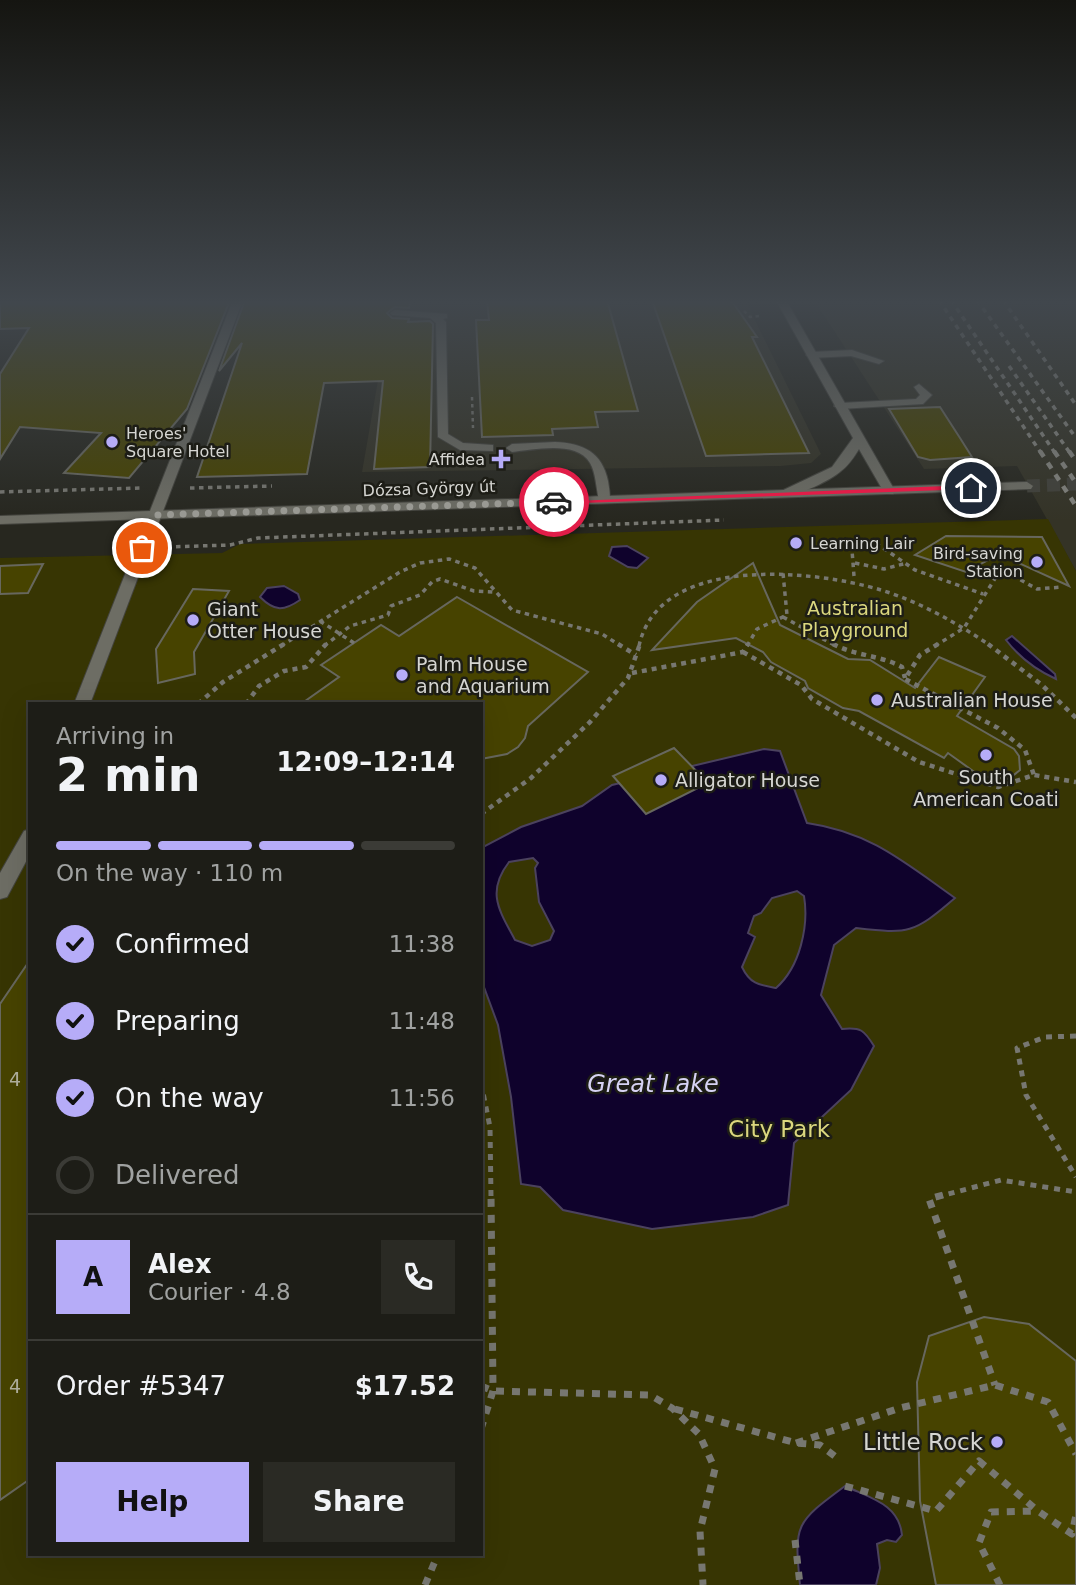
<!DOCTYPE html>
<html lang="en">
<head>
<meta charset="utf-8">
<style>
  :root { --surface:#1d1d17; --page:#2a2a24; --text:#f1f3f6; --muted:#a0a2a1; --line:#3b3b36; --accent:#b6acf8 }
  body { margin:0; font-family:"DejaVu Sans",sans-serif; background:var(--page); color:var(--text); height:100vh; display:flex; flex-direction:column; font-size:26px; white-space:nowrap }
  * { box-sizing:border-box; margin:0 }
  p { font-size:23px; color:var(--muted) }
  .icon { flex:none; width:38px; height:38px; fill:none; stroke:currentColor; stroke-width:2; stroke-linecap:round; stroke-linejoin:round }
  .map { position:relative; flex:1; overflow:hidden }
  .panel { position:absolute; left:28px; top:702px; width:455px; height:854px; display:flex; flex-direction:column; background:var(--surface); border-radius:0px; box-shadow:0 7px 28px #0002,0 0 0 2px var(--line) }
  .panel>* { flex:none }
  .pin { position:absolute; display:grid; place-items:center; width:60px; height:60px; color:#fff; margin:-30px; border:4px solid #fff; border-radius:50%; box-shadow:0 2px 7px #0007 }
  .courier { position:absolute; display:grid; place-items:center; width:70px; height:70px; margin:-35px; border:5px solid #e11d48; border-radius:50%; background:#fff; color:#222; box-shadow:0 2px 9px #0007 }
  .headline em { font-style:normal; font-weight:700 }
  .headline div { display:flex; flex-direction:column-reverse }
  .headline { display:flex; align-items:center; justify-content:space-between; height:119px; padding:0 28px }
  h1 { font-size:46px; font-weight:700; line-height:52px }
  .bar { display:grid; grid-template-columns:repeat(4,1fr); gap:10px 7px; align-content:center; height:84px; padding:0 28px }
  .bar i { height:9px; border-radius:5px; background:var(--line) }
  .bar .active { background:var(--accent) }
  .bar p { grid-column:span 4 }
  .line { display:flex; align-items:center; gap:18px; padding:0 28px; border-top:2px solid var(--line) }
  .line div { flex:1 }
  .round { display:grid; place-items:center; flex:none; width:74px; height:74px; border-radius:0px; background:var(--page) }
  ol { padding:0 28px; list-style:none }
  li { display:flex; align-items:center; gap:21px; height:77px }
  li p { margin-inline-start:auto }
  li .icon { padding:7px; border-radius:50%; background:var(--accent); color:#111; stroke-width:4 }
  li:last-child { color:var(--muted) }
  li i { width:38px; height:38px; border:4px solid var(--line); border-radius:50% }
  .button { display:flex; gap:14px; margin-top:auto; padding:14px 28px }
  .button a { flex:1; height:80px; border-radius:0px; background:var(--accent); color:#111; font-size:28px; font-weight:700; line-height:80px; text-align:center }
  .button a+a { background:var(--page); color:var(--text) }
  .map>svg:first-child { display:block }
</style>
</head>
<body>
<div class="map">
<svg width="1076" height="1585" viewBox="0 0 1076 1585">
  <rect width="100%" height="100%" fill="#27271f"/>
  <path fill="#343326" d="M 392,300 L 745,300 L 821,454 L 811,463 L 781,466 L 362,472 Z
    M 814,300 L 1076,300 L 1076,571 L 1017,466 L 924,469 Z"/>
  <path fill="#373503" fill-rule="evenodd" d="M 1048,519 L 1076,571 L 1076,1585 L 0,1585 L 0,558 L 222,553 L 240,544 L 271,543 ZM 30,704 L 481,704 L 481,1554 L 30,1554 Z"/>
  <path fill="#0f022c" stroke="#4b425e" stroke-width="2" fill-rule="evenodd" d="M 627,546 L 648,558 L 637,568 L 628,567 L 609,556 L 612,547 Z
    M 284,586 L 298,594 L 300,600 C 284,611 275,612 260,597 L 267,588 Z
    M 1012,636 L 1055,674 L 1056,679 C 1036,670 1019,657 1006,640 Z
    M 764,749 L 780,751 L 807,823 C 870,832 904,862 955,898 C 913,934 909,934 856,928 L 834,945 L 821,995 L 842,1029 C 861,1027 864,1030 874,1046 L 851,1090 L 794,1143 L 788,1205 L 753,1217 L 652,1229 L 563,1210 L 540,1187 L 521,1184 L 511,1097 L 498,1025 L 481,979 L 481,848 L 521,827 L 582,806 L 612,785 ZM 533,858 L 538,863 L 535,868 L 539,902 L 554,931 L 550,940 L 532,946 L 515,940 C 499,910 486,892 509,862 ZM 797,891 L 804,896 C 809,926 800,967 776,988 C 759,985 750,984 742,967 L 755,937 L 748,933 L 754,916 L 761,913 L 772,898 Z
    M 845,1486 C 870,1498 899,1504 902,1535 L 896,1542 L 887,1540 L 877,1544 L 880,1568 L 876,1585 L 800,1585 C 794,1524 795,1523 845,1486 Z"/>
  <path fill="#474300" stroke="#67675e" stroke-width="2" d="M 0,300 L 230,300 L 187,409 L 129,478 L 64,473 L 101,433 L 20,427 L 0,459 L 0,374 L 29,328 L 0,329 Z
    M 245,300 L 410,300 L 409,308 L 395,307 L 387,313 L 392,318 L 409,319 L 408,322 L 430,321 L 433,324 L 430,467 L 374,469 L 383,381 L 324,383 L 307,474 L 197,477 L 242,343 L 219,371 Z
    M 487,300 L 607,300 L 638,411 L 595,412 L 598,427 L 552,429 L 553,435 L 482,437 L 476,320 L 489,320 Z
    M 652,300 L 731,300 L 757,337 L 752,337 L 809,453 L 706,456 Z
    M 940,407 L 960,438 L 972,457 L 930,460 L 918,457 L 889,409 Z
    M 946,536 L 1042,537 L 1069,586 L 999,554 L 966,572 L 915,555 Z
    M 753,563 L 780,625 L 848,659 L 870,660 L 915,688 L 939,657 L 985,677 L 957,716 L 1014,749 L 1019,756 L 1020,770 L 1009,779 L 980,776 L 948,753 L 944,758 L 859,711 L 843,708 L 808,688 L 805,681 L 771,662 L 763,652 L 736,638 L 652,650 L 697,602 Z
    M 43,564 L 28,593 L 0,594 L 0,566 Z
    M 193,589 L 229,591 L 194,652 L 195,674 L 158,683 L 156,649 Z
    M 457,597 L 588,672 L 528,726 L 525,738 L 518,747 L 507,754 L 481,759 L 481,704 L 301,704 L 339,677 L 321,665 L 381,625 L 399,636 Z
    M 674,748 L 708,783 L 646,814 L 613,776 Z
    M 30,960 L 30,1479 L 0,1500 L 0,1004 Z
    M 984,1317 L 1029,1324 L 1076,1361 L 1076,1585 L 936,1585 L 920,1501 L 917,1382 L 929,1336 Z"/>
  <g fill="none" stroke-linecap="round" stroke-linejoin="round">
    <path stroke="#41413a" stroke-width="13" stroke-dasharray="13 7" stroke-linecap="butt" d="M 1027,486 L 1076,484"/>
    <g stroke="#43433d" stroke-width="2">
      <path id="service" d="M 395,310 L 447,314 L 447,318 L 443,319 L 446,322 L 448,434 L 463,443 L 493,445 L 493,451 L 460,450 L 438,437 L 436,323 L 430,318 L 392,315 L 390,313 Z
        M 852,350 L 884,361 L 879,364 L 851,356 L 811,358 L 806,355 L 811,352 Z
        M 919,384 L 932,395 L 923,404 L 840,409 L 834,406 L 840,403 L 916,399 L 920,395 L 914,387 Z
        M 555,442 C 583,443 602,452 608,481 C 609,488 611,496 609,503 L 599,500 C 596,488 596,473 590,463 C 576,440 534,450 512,452 L 506,448 L 512,444 Z"/>
    </g>
    <g stroke="#43433d" stroke-width="2">
      <path id="minor" d="M 233,300 L 243,300 L 90,704 L 74,704 Z
        M 30,829 L 30,854 L 7,897 L 0,899 L 0,873 L 24,831 Z"/>
    </g>
    <g stroke="#43433d" stroke-width="2">
      <path id="tertiary" d="M 776,300 L 786,300 L 895,491 L 893,494 L 885,494 L 859,449 C 854,457 849,465 841,471 C 830,481 786,503 775,494 L 832,467 L 853,438 Z"/>
    </g>
    <g stroke="#43433d" stroke-width="2">
      <path id="secondary" d="M 1027,482 L 1033,486 L 1031,489 L 0,524 L 0,516 Z"/>
    </g>
    <path stroke="#777771" stroke-width="2.5" stroke-dasharray="3.5 3.5" stroke-linecap="butt" d="M 744,311 L 750,317 L 759,316
      M 472,397 L 473,428"/>
    <path stroke="#777771" stroke-width="3.5" stroke-dasharray="4.5 4.5" stroke-linecap="butt" d="M 190,488 L 272,486
      M 0,492 L 143,488
      M 167,547 L 230,545 L 258,538 L 724,520
      M 855,563 L 884,569 L 907,563
      M 854,576 L 852,550 L 858,543 L 873,541 L 915,570 L 983,594
      M 783,617 L 836,646
      M 320,621 L 354,643
      M 281,646 L 400,572 L 420,563 L 449,559 L 475,568 L 512,610 L 602,634 L 621,646
      M 324,646 L 350,626 L 388,615 L 391,606 L 420,595 L 432,582 L 440,579 L 474,591 L 494,592
      M 639,646 C 659,553 815,570 881,590 C 920,602 957,623 991,646
      M 747,646 L 757,629 L 787,615 L 783,573
      M 935,646 L 964,628 L 1001,569 L 1037,589 L 1062,587"/>
    <path stroke="#777771" stroke-width="4.5" stroke-dasharray="5 5" stroke-linecap="butt" d="M 618,644 L 636,655
      M 833,644 C 855,656 880,655 902,667 L 905,678
      M 938,644 L 920,655 L 905,679 L 998,728 L 1025,750 L 1034,775
      M 988,644 L 1042,685 L 1076,718
      M 743,652 L 801,685 L 812,699 L 919,762 L 969,778 L 998,787 L 1034,775 L 1076,782
      M 632,673 L 743,652 L 748,644
      M 198,704 L 223,682 L 284,644
      M 246,704 L 259,686 L 284,671 L 306,667 L 326,644
      M 481,814 L 531,778 L 590,722 L 628,678 L 640,644"/>
    <path stroke="#777771" stroke-width="5" stroke-dasharray="6 6" stroke-linecap="butt" d="M 1076,1036 L 1045,1037 L 1017,1048 L 1026,1095 L 1076,1177
      M 481,1083 L 490,1127 L 491,1197
      M 937,1197 L 1001,1180 L 1076,1192"/>
    <path stroke="#777771" stroke-width="7" stroke-dasharray="8 8" stroke-linecap="butt" d="M 943,1195 L 929,1199 L 995,1385
      M 481,1386 L 493,1391 L 650,1395 L 672,1408 L 699,1434 L 715,1469 L 700,1531 L 703,1585
      M 675,1409 L 796,1443 L 820,1445 L 836,1457
      M 481,1429 L 493,1391 L 491,1195
      M 796,1443 L 900,1408 L 995,1385 L 1048,1402 L 1076,1454
      M 845,1486 L 936,1511 L 979,1461 L 1038,1511 L 1072,1534 L 1076,1515
      M 795,1540 L 800,1585
      M 425,1585 L 438,1554
      M 1000,1585 L 979,1543 L 991,1512 L 1037,1511"/>
    <use href="#service" fill="#6d6d64" fill-rule="evenodd"/>
    <use href="#minor" fill="#6d6d64" fill-rule="evenodd"/>
    <use href="#tertiary" fill="#6d6d64" fill-rule="evenodd"/>
    <use href="#secondary" fill="#6d6d64" fill-rule="evenodd"/>
    <path stroke="#84847e" stroke-width="3.5" stroke-dasharray="5 5" stroke-linecap="butt" d="M 939,300 L 1041,453
      M 951,300 L 1055,453
      M 977,300 L 1076,438
      M 1003,300 L 1076,405
      M 1009,366 L 1070,453"/>
    <path stroke="#84847e" stroke-width="4.5" stroke-dasharray="7 7" stroke-linecap="butt" d="M 1040,451 L 1076,506
      M 1054,451 L 1076,483
      M 1069,451 L 1076,461"/>
  </g>
  <linearGradient id="sky" x2="0" y2="1"><stop stop-color="#151511"/><stop offset="0.58" stop-color="#41474d"/><stop offset="1" stop-color="#41474d" stop-opacity="0"/></linearGradient>
  <rect width="1076" height="521" fill="url(#sky)"/>
  <path fill="#e11d48" d="M 971,485 L 974,489 L 554,504 L 549,502 Z"/>
  <g fill="none" stroke-linecap="round" stroke-linejoin="round">
    <path stroke="#999993" stroke-width="7" stroke-dasharray="0 12.6" d="M 142,548 L 156,515 L 554,502"/>
  </g>
  <g fill="#b6acf8" stroke="#1d1d16" stroke-width="2.5">
    <circle cx="112" cy="442" r="7"/>
    <path d="M497.5 448.5h7v7h7v7h-7v7h-7v-7h-7v-7h7z"/>
    <circle cx="796" cy="543" r="7"/>
    <circle cx="1037" cy="562" r="7"/>
    <circle cx="193" cy="620" r="7"/>
    <circle cx="402" cy="675" r="7"/>
    <circle cx="877" cy="700" r="7"/>
    <circle cx="986" cy="755" r="7"/>
    <circle cx="661" cy="780" r="7"/>
    <circle cx="997" cy="1442" r="7"/>
  </g>
  <g text-anchor="middle" stroke-width="5" stroke-linejoin="round" paint-order="stroke">
    <g font-size="16" fill="#d6d6d2" stroke="#1d1d16" text-anchor="start">
      <text x="126" y="439">Heroes'<tspan x="126" dy="18">Square Hotel</tspan></text>
      <text x="485" y="465" text-anchor="end">Affidea</text>
      <text x="810" y="549">Learning Lair</text>
      <text x="1023" y="559" text-anchor="end">Bird-saving<tspan x="1023" dy="18">Station</tspan></text>
    </g>
    <g font-size="16" fill="#d6d6d2" stroke="#1d1d16">
      <text transform="translate(429 488) rotate(-2)" y="6">Dózsa György út</text>
    </g>
    <g font-size="19" fill="#dbd77e" stroke="#1d1d16">
      <text x="855" y="615">Australian<tspan x="855" dy="22">Playground</tspan></text>
    </g>
    <g font-size="19" fill="#d6d6d2" stroke="#1d1d16" text-anchor="start">
      <text x="207" y="616">Giant<tspan x="207" dy="22">Otter House</tspan></text>
      <text x="416" y="671">Palm House<tspan x="416" dy="22">and Aquarium</tspan></text>
      <text x="891" y="707">Australian House</text>
      <text x="986" y="784" text-anchor="middle">South<tspan x="986" dy="22">American Coati</tspan></text>
      <text x="675" y="787">Alligator House</text>
    </g>
    <g font-size="19" fill="#b2b19e">
      <text x="15" y="1086">4</text>
      <text x="15" y="1393">4</text>
    </g>
    <g font-size="23" fill="#dbd77e" stroke="#1d1d16">
      <text x="779" y="1137">City Park</text>
    </g>
    <g font-size="23" fill="#d6d6d2" stroke="#1d1d16" text-anchor="end">
      <text x="983" y="1450">Little Rock</text>
    </g>
    <g font-size="24" font-style="italic" fill="#d6d2f3" stroke="#1d1d16">
      <text x="653" y="1092">Great Lake</text>
    </g>
  </g>
</svg>
<div class="pin" style="left:142px;top:548px;background:#ea580c"><svg class="icon" aria-label="bag" viewBox="0 0 24 24"><path d="M5 8h14l-1 12H6zM9 8a3 3 0 0 1 6 0"/></svg></div>
<div class="pin" style="left:971px;top:488px;background:#1f2937"><svg class="icon" aria-label="home" viewBox="0 0 24 24"><path d="M3 11l9-7 9 7M6 9v11h12V9"/></svg></div>
<div class="courier" style="left:554px;top:502px"><svg class="icon" aria-label="car" viewBox="0 0 24 24"><path d="M5 17H2v-5l4-1 3-4h7l3 4 3 1v5h-3M9 17h6M6 11h13"/><circle cx="7" cy="17" r="2"/><circle cx="17" cy="17" r="2"/></svg></div>
<section class="panel">
<div class="headline"><div><h1>2 min</h1><p>Arriving in</p></div><em>12:09–12:14</em></div>
<div class="bar"><i class="active"></i><i class="active"></i><i class="active"></i><i></i><p>On the way · 110 m</p></div>
<ol>
<li><svg class="icon" aria-label="check" viewBox="0 0 24 24"><path d="M5 12l5 5 9-10"/></svg>Confirmed<p>11:38</p></li>
<li><svg class="icon" aria-label="check" viewBox="0 0 24 24"><path d="M5 12l5 5 9-10"/></svg>Preparing<p>11:48</p></li>
<li><svg class="icon" aria-label="check" viewBox="0 0 24 24"><path d="M5 12l5 5 9-10"/></svg>On the way<p>11:56</p></li>
<li><i></i>Delivered</li>
</ol>
<div class="line" style="height:126px"><b class="round" style="background:var(--accent);color:#111">A</b><div><b>Alex</b><p>Courier · 4.8</p></div><a class="round"><svg class="icon" aria-label="phone" viewBox="0 0 24 24"><path d="M5 4h4l2 5-3 2q2 4 5 5l2-3 5 2v4C11 20 4 13 5 4z"/></svg></a></div>
<div class="line" style="height:91px"><div>Order #5347</div><b>$17.52</b></div>
<div class="button"><a>Help</a><a>Share</a></div>
</section>
</div>
</body>
</html>
